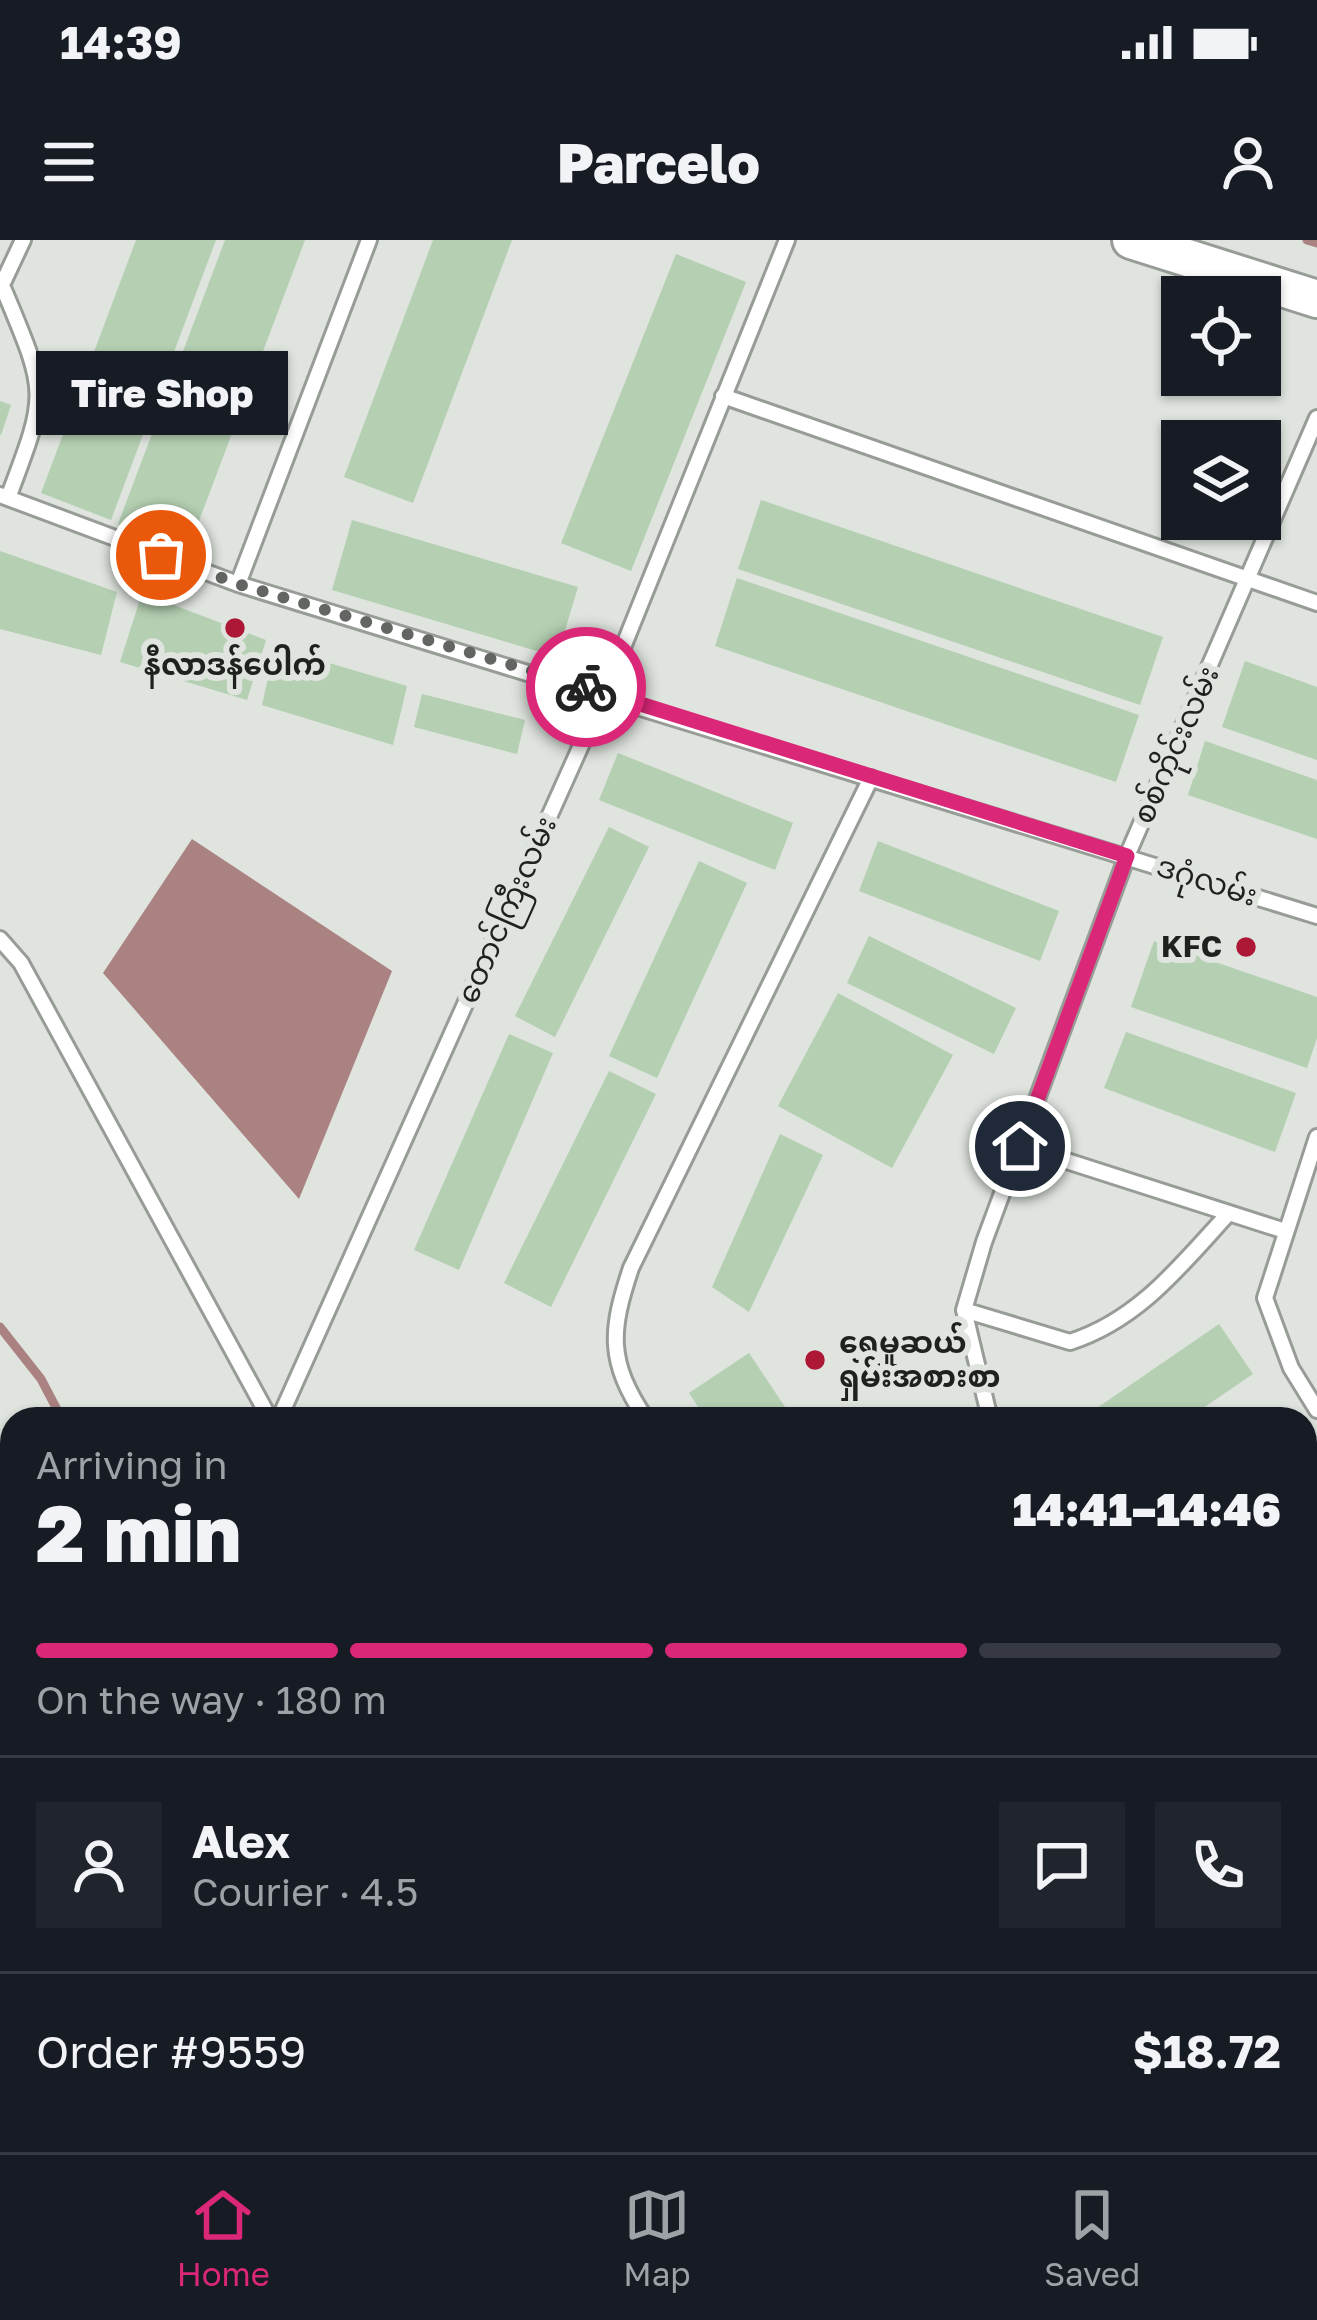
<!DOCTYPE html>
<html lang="en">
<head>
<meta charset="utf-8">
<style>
  :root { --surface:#171b24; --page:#20242c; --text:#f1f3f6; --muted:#9ea1a6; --line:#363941; --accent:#db2777 }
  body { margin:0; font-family:"Golos Text","Noto Sans Myanmar",sans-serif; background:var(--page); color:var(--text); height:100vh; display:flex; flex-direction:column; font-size:45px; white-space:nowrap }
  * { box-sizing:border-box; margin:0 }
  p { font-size:39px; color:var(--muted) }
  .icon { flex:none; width:66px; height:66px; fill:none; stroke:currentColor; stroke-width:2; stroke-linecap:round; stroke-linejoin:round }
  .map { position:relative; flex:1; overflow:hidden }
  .details { position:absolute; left:0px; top:1167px; width:1317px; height:747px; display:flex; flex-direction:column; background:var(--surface); border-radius:36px 36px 0 0; box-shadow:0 3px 9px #0004 }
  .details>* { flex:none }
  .buttons { position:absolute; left:1161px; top:36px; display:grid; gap:24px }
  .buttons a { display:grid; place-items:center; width:120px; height:120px; border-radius:0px; background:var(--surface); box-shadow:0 3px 9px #0004; font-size:60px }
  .pin { position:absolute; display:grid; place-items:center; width:102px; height:102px; color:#fff; margin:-51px; border:6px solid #fff; border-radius:50%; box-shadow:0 3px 12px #0007 }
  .courier { position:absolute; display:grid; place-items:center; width:120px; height:120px; margin:-60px; border:9px solid #db2777; border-radius:50%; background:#fff; color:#222; box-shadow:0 3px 15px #0007 }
  .bubble { position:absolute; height:84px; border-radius:0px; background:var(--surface); box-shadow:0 3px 9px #0004; font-size:39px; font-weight:800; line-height:84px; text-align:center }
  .headline em { font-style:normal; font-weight:800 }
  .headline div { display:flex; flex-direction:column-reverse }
  .headline { display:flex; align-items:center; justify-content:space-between; height:204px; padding:0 36px }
  h1 { font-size:78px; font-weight:800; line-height:90px }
  .bar { display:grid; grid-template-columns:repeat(4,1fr); gap:18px 12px; align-content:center; height:144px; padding:0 36px }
  .bar i { height:15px; border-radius:9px; background:var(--line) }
  .bar .selected { background:var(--accent) }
  .bar p { grid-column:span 4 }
  .line { display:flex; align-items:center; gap:30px; padding:0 36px; border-top:3px solid var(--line) }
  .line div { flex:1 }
  .round { display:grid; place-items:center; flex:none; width:126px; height:126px; border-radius:0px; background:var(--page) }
  .status { display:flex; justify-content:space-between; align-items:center; height:84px; padding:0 60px; background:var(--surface); direction:ltr }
  .status svg { height:33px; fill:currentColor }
  header { display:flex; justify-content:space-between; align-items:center; height:156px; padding:0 36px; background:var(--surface); font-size:54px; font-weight:800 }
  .menu { display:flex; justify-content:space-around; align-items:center; height:168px; border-top:3px solid var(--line); background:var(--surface); font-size:33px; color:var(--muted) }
  .menu a { display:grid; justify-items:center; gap:6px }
  .menu .selected { color:var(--accent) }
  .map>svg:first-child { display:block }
</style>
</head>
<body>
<div class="status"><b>14:39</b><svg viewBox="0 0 49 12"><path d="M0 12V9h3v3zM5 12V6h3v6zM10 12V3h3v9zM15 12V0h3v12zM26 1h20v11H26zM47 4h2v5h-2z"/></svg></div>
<header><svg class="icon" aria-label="menu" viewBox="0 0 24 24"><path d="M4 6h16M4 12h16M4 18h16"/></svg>Parcelo<svg class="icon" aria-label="person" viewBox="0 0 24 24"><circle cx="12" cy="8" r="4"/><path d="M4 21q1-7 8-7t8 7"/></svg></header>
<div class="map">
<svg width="1317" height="1912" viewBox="0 0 1317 1912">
  <rect width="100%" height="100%" fill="#dfe4de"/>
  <path fill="#ab8282" d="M 192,599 L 392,731 L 299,959 L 103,733 Z"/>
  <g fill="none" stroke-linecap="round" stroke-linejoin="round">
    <path stroke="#ab8282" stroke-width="9" d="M 1307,0 L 1317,3
      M 0,1087 L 41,1139 L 62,1179
      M 457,1902 L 462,1912"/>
  </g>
  <path fill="#b4cfb2" d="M 136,0 L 216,0 L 111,280 L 41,253 Z
    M 225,0 L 305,0 L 188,310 L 118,284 Z
    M 433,0 L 512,0 L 413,263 L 344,237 Z
    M 676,14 L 746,42 L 631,331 L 561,303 Z
    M 0,161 L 11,165 L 1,195 L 0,195 Z
    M 761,260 L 1163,397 L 1140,465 L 738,329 Z
    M 352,280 L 578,347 L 557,417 L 332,350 Z
    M 0,311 L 117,352 L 101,415 L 0,389 Z
    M 737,338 L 1139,475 L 1116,542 L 715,406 Z
    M 142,353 L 266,400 L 247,460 L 120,422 Z
    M 275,407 L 407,446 L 393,505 L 262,465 Z
    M 1245,421 L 1317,447 L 1317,520 L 1222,487 Z
    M 422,454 L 525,480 L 517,514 L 414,487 Z
    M 1205,501 L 1317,540 L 1317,599 L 1188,555 Z
    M 618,513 L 793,583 L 775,630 L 599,560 Z
    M 609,587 L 649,607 L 555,797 L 515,776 Z
    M 878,601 L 1059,671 L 1040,721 L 859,651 Z
    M 699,621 L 747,643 L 657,838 L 609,816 Z
    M 869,696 L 1016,768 L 994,814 L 847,743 Z
    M 1154,701 L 1317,757 L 1317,798 L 1307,828 L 1131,767 Z
    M 838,753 L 953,815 L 892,928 L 778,866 Z
    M 1126,792 L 1296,853 L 1275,912 L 1104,848 Z
    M 509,794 L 553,813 L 459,1030 L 414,1010 Z
    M 609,831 L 656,854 L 551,1067 L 504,1043 Z
    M 780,894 L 823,915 L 749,1072 L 712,1047 Z
    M 1219,1084 L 1253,1134 L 1187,1179 L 1081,1179 Z
    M 749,1113 L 793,1179 L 706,1179 L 689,1153 Z
    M 1314,1303 L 1317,1307 L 1317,1440 L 1305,1421 L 1305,1309 Z
    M 12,1304 L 12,1316 L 0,1321 L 0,1309 Z
    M 1305,1445 L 1317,1463 L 1317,1580 L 1305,1562 Z
    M 1305,1803 L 1317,1821 L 1317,1912 L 1300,1912 L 1293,1902 L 1305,1902 Z
    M 59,1902 L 344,1902 L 351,1912 L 56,1912 Z
    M 850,1902 L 930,1902 L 937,1912 L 856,1912 Z
    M 993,1902 L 1071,1902 L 1079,1912 L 1001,1912 Z
    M 1184,1902 L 1268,1902 L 1274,1912 L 1190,1912 Z"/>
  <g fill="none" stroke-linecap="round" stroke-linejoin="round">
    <g stroke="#979c97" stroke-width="20">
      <path id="service" d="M 0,49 L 23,0
        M 4,50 C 48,155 48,152 8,258
        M 723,156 L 1317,363
        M 0,255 L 238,344 L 1317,676
        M 238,344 L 369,0
        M 0,699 L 21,723 L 270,1179
        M 1317,897 L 1265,1058 L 1291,1128 L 1317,1170
        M 1020,906 L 1285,991
        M 964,1070 L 1070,1102 C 1139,1080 1181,1025 1228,974
        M 279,1179 L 605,452 L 787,0
        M 646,1179 C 607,1121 610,1091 631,1028 L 871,538
        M 990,1179 L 964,1070 L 984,1002 L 1127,616 L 1317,178
        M 1305,1250 L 1317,1242
        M 1305,1685 L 1317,1703
        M 745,1902 L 752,1912
        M 1130,1902 L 1137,1912"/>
    </g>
    <g stroke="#979c97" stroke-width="33">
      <path id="minor" d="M 40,1912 L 42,1902"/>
    </g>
    <g stroke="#979c97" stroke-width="42">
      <path id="tertiary" d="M 1131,0 L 1317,59"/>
    </g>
    <use href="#service" stroke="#fff" stroke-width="14"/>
    <use href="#minor" stroke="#fff" stroke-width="27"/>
    <use href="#tertiary" stroke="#fff" stroke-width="36"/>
  </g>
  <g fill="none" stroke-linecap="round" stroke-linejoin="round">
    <path stroke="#626561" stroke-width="12" stroke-dasharray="0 21.6" d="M 161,315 L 238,344 L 586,447"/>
    <path stroke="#db2777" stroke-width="15" d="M 586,447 L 1127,616 L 1020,906"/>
  </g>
  <g fill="#ad1836" stroke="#dfe4de" stroke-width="4.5">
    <circle cx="235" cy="388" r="12"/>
    <circle cx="1246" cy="707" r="12"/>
    <circle cx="815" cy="1120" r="12"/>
  </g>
  <g text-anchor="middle" stroke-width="12" stroke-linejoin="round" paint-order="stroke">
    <g font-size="30" font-weight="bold" fill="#1f211e" stroke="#dfe4de">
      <text x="235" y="435">နီလာဒန်ပေါက်</text>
      <text x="1222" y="717" text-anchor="end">KFC</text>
      <text x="839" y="1113" text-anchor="start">ရွှေမူဆယ်<tspan x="839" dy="34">ရှမ်းအစားစာ</tspan></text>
    </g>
    <g font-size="30" fill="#1f211e" stroke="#dfe4de">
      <text transform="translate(1176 505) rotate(-66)" y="10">စစ်ကိုင်းလမ်း</text>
      <text transform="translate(1207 641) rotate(18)" y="10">ဒဂုံလမ်း</text>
      <text transform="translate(507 670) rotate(-66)" y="10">တောင်ကြီးလမ်း</text>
    </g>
  </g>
</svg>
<div class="buttons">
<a><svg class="icon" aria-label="locate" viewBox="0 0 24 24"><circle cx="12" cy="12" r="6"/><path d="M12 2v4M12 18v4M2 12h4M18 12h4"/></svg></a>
<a><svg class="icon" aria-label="layers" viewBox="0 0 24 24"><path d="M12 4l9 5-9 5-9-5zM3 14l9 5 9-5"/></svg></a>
</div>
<div class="pin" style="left:161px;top:315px;background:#ea580c"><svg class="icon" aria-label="bag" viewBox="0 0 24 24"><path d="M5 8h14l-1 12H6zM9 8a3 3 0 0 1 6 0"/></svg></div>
<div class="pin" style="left:1020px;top:906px;background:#1f2937"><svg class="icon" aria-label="home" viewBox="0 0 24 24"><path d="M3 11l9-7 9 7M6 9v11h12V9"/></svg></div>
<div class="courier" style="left:586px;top:447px"><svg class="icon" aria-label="bike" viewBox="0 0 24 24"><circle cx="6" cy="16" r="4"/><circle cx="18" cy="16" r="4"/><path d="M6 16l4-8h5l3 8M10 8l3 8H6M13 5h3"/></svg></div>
<div class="bubble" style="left:36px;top:111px;width:252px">Tire Shop</div>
<section class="details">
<div class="headline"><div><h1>2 min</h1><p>Arriving in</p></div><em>14:41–14:46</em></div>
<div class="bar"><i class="selected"></i><i class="selected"></i><i class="selected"></i><i></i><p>On the way · 180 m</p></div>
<div class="line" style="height:216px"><a class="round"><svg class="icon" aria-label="person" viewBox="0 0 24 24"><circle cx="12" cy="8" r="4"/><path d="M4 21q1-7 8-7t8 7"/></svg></a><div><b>Alex</b><p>Courier · 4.5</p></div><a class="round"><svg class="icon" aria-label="chat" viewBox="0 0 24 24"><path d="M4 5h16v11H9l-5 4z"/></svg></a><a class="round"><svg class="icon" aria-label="phone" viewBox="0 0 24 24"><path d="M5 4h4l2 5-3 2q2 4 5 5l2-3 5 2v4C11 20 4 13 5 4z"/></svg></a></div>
<div class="line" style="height:156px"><div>Order #9559</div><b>$18.72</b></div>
</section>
</div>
<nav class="menu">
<a class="selected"><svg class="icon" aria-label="home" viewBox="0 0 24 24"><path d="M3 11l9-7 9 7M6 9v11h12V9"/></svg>Home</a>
<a><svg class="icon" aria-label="map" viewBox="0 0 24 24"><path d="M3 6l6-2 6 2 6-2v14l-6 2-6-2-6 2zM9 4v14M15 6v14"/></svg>Map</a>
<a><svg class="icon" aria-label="saved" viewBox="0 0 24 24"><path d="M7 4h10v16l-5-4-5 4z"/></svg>Saved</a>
</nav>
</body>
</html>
